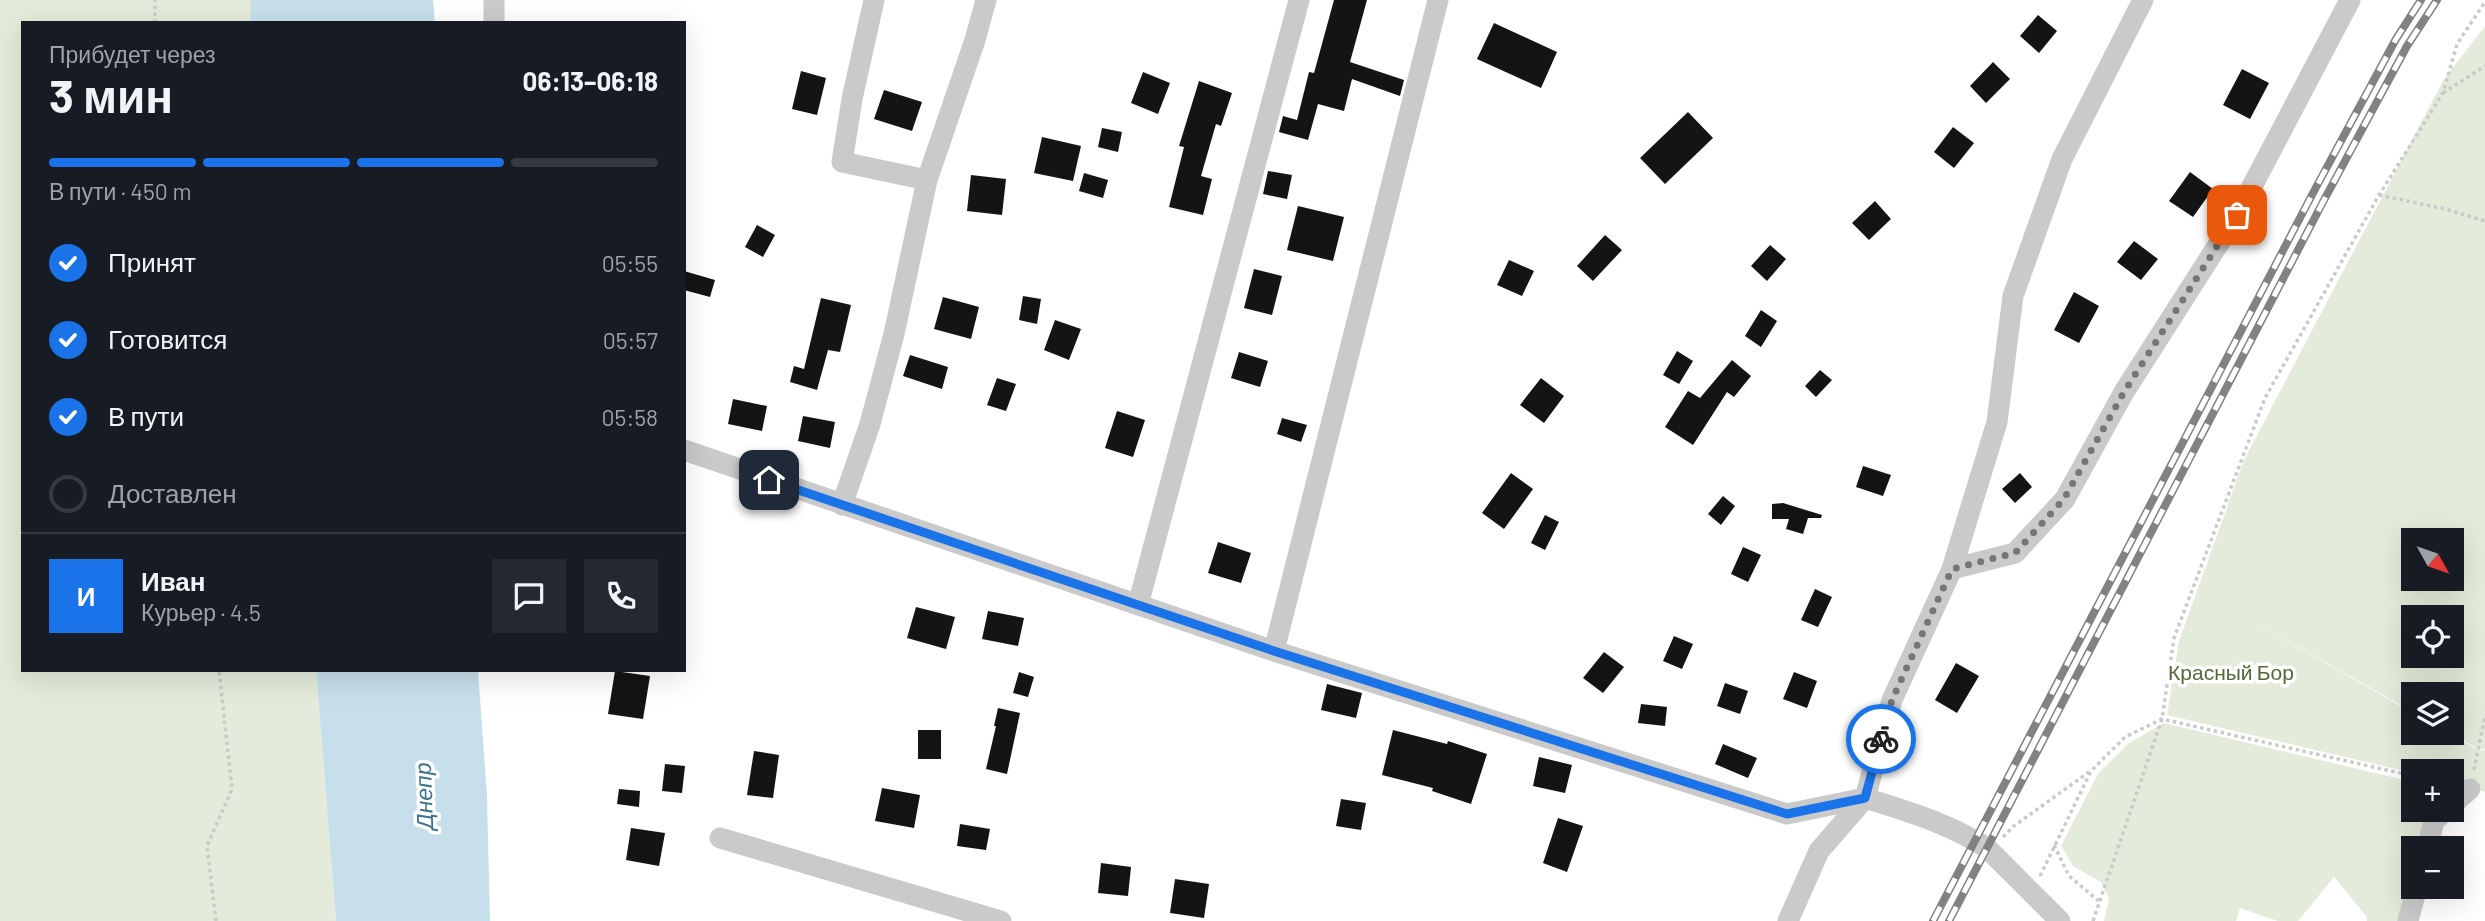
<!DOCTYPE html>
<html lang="ru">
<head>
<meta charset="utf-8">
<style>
  :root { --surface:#171b24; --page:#242831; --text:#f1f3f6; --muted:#9ea1a6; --line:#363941; --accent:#1a73e8 }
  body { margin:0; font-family:Barlow,sans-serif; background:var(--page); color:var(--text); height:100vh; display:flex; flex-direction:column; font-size:26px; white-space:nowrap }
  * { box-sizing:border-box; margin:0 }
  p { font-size:23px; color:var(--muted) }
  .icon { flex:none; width:38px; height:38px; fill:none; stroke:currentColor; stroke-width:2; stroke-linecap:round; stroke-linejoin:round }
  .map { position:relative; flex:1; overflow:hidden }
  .details { position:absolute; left:21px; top:21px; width:665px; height:651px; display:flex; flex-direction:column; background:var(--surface); border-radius:0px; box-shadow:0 7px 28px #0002 }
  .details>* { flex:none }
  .needle { width:46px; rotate:130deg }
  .fabs { position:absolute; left:2401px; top:528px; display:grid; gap:14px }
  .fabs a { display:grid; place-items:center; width:63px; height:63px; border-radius:0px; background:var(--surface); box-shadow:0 7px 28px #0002; font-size:35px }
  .pin { position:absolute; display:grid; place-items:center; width:60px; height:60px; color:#fff; margin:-30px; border-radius:14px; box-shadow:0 4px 10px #0006 }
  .courier { position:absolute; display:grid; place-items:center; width:70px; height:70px; margin:-35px; border:5px solid #1a73e8; border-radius:50%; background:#fff; color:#222; box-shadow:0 2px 9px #0007 }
  .head em { font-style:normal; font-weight:700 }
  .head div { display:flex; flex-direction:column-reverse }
  .head { display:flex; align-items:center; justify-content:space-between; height:119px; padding:0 28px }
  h1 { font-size:46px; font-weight:700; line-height:52px }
  .bar { display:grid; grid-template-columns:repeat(4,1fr); gap:10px 7px; align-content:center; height:84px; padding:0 28px }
  .bar i { height:9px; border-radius:5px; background:var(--line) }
  .bar .selected { background:var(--accent) }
  .bar p { grid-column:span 4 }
  .line { display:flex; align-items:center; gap:18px; padding:0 28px; border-top:2px solid var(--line) }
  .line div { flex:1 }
  .round { display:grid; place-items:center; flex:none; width:74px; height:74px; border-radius:0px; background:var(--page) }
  ol { padding:0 28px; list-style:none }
  li { display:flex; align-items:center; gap:21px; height:77px }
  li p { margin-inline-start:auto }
  li .icon { padding:7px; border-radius:50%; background:var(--accent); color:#fff; stroke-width:4 }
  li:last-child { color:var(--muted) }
  li i { width:38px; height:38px; border:4px solid var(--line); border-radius:50% }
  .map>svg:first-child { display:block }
</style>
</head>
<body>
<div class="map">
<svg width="2485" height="921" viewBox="0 0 2485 921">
  <rect width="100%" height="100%" fill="#fff"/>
  <path fill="#e4ebda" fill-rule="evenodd" d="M 0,0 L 251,0 L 250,23 L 23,23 L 23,670 L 316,670 L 336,921 L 0,921 Z
    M 2485,26 L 2485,749 L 2478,749 L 2451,733 L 2452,695 L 2413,695 L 2413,712 L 2202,592 L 2413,713 L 2413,733 L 2449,733 L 2478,750 L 2485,750 L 2485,792 L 2452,782 L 2452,772 L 2413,773 L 2167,715 L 2179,641 L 2244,460 L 2444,79 ZM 2413,541 L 2452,541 L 2452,579 L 2413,579 ZM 2413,618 L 2452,618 L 2452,656 L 2413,656 Z
    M 2164,723 L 2413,782 L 2413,810 L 2440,810 L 2422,849 L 2413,849 L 2413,887 L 2406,921 L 2367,921 L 2367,917 L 2334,877 L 2298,921 L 2278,921 L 2240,908 L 2236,921 L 2104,921 L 2109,898 L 2101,882 L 2073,866 L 2061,846 L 2098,774 L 2129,743 Z"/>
  <path fill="#c6dfeb" d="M 251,0 L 433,0 L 435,23 L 250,23 Z
    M 316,670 L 478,670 L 487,796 L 490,921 L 336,921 Z"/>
  <path fill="#141414" d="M 1334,0 L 1367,0 L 1350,62 L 1404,80 L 1400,96 L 1352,79 L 1344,111 L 1318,104 L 1308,140 L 1279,132 L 1283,116 L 1297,120 L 1309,72 L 1314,73 Z
    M 2038,15 L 2057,31 L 2039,53 L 2020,36 Z
    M 1494,23 L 1557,52 L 1541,88 L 1477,59 Z
    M 1993,62 L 2010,79 L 1986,103 L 1970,86 Z
    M 2242,69 L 2269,83 L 2250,119 L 2223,105 Z
    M 801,71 L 826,78 L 817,115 L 792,109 Z
    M 1143,72 L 1170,83 L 1158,114 L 1131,103 Z
    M 1199,81 L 1232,93 L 1221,126 L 1216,124 L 1201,176 L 1212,179 L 1203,215 L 1169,207 L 1184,147 L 1179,146 Z
    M 884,90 L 922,102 L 912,131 L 874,119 Z
    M 1688,112 L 1713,138 L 1665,184 L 1640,158 Z
    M 1953,127 L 1974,143 L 1954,168 L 1934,152 Z
    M 1102,128 L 1122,132 L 1118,152 L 1098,147 Z
    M 1042,137 L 1081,146 L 1073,181 L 1034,173 Z
    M 1268,171 L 1292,175 L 1287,199 L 1263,194 Z
    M 2190,172 L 2213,189 L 2193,217 L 2169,201 Z
    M 1084,173 L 1108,180 L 1103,198 L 1079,191 Z
    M 971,175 L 1006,179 L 1002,215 L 967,211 Z
    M 1875,201 L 1891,219 L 1869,240 L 1852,223 Z
    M 1298,206 L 1344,217 L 1333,261 L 1287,250 Z
    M 757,225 L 775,235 L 763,257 L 745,247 Z
    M 1605,235 L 1622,250 L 1593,281 L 1577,266 Z
    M 2134,241 L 2158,259 L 2141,280 L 2117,262 Z
    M 1770,245 L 1786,259 L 1767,281 L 1751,266 Z
    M 1509,260 L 1534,271 L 1522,296 L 1497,285 Z
    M 1254,269 L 1282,276 L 1272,315 L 1244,308 Z
    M 684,271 L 715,280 L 710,297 L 684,290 Z
    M 2074,292 L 2099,306 L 2079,343 L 2054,330 Z
    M 1023,296 L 1041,299 L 1037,324 L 1019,320 Z
    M 943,297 L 979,307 L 971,339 L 934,329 Z
    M 821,298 L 851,305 L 840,352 L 828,350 L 817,390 L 790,382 L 794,366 L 804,369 Z
    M 1761,310 L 1777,321 L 1761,347 L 1745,336 Z
    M 1055,320 L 1081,329 L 1069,360 L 1044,350 Z
    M 1677,351 L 1693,361 L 1679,384 L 1663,375 Z
    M 1239,352 L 1268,361 L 1260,387 L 1231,378 Z
    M 910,355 L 948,367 L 942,389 L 903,376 Z
    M 1732,360 L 1751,376 L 1734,397 L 1727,392 L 1693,445 L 1665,427 L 1688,391 L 1700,398 Z
    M 1820,370 L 1832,380 L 1816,397 L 1805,386 Z
    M 997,378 L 1016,384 L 1006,411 L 987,405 Z
    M 1541,378 L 1564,396 L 1544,423 L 1520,405 Z
    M 733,399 L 767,406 L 762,431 L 728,424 Z
    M 1117,411 L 1145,420 L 1133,457 L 1105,448 Z
    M 803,416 L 835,422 L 830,448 L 798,441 Z
    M 1282,418 L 1307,425 L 1301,442 L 1277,434 Z
    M 1863,466 L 1891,475 L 1883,496 L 1856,487 Z
    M 1511,473 L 1533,489 L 1504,529 L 1482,513 Z
    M 2020,473 L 2032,487 L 2015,503 L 2002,489 Z
    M 1723,496 L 1735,506 L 1721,525 L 1708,514 Z
    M 1783,503 L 1822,515 L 1821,518 L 1808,518 L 1803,534 L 1786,529 L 1789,519 L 1772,519 L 1772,504 Z
    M 1545,515 L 1559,522 L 1545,550 L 1531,543 Z
    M 1218,542 L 1251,553 L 1241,583 L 1208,573 Z
    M 1743,547 L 1761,555 L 1748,582 L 1731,574 Z
    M 1815,589 L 1832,597 L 1818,627 L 1801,620 Z
    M 916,607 L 955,617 L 946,649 L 907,638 Z
    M 988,611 L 1024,618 L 1018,646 L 982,639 Z
    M 1674,636 L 1693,644 L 1682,669 L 1663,661 Z
    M 1604,652 L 1624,667 L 1603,693 L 1583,678 Z
    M 1956,663 L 1979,676 L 1957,713 L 1935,700 Z
    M 615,671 L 650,676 L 643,719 L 608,714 Z
    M 1019,672 L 1034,677 L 1028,697 L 1013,693 Z
    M 1794,672 L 1817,681 L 1807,708 L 1783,699 Z
    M 1725,683 L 1748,691 L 1740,714 L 1717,706 Z
    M 1327,684 L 1362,693 L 1356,718 L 1321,710 Z
    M 1641,704 L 1667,707 L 1665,726 L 1638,723 Z
    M 998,708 L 1020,713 L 1007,774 L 986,769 L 996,726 L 994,726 Z
    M 918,730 L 941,730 L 941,759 L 918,759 Z
    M 1393,730 L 1447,744 L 1448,741 L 1487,754 L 1471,804 L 1432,791 L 1433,788 L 1382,775 Z
    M 1723,744 L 1757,758 L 1748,778 L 1715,764 Z
    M 754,751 L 779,755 L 773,798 L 747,795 Z
    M 1539,757 L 1572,765 L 1565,793 L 1533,786 Z
    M 665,764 L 685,766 L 682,793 L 662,791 Z
    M 882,788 L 920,795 L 914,828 L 875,821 Z
    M 619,789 L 640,791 L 639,807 L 617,804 Z
    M 1341,799 L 1366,803 L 1361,830 L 1336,826 Z
    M 1558,818 L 1583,826 L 1567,872 L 1543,863 Z
    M 960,824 L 990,829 L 986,850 L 957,846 Z
    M 631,828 L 665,833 L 659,866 L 626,860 Z
    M 1101,863 L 1131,867 L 1128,896 L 1098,893 Z
    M 1175,879 L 1209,884 L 1204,918 L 1170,913 Z"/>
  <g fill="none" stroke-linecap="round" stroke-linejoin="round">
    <path stroke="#cacaca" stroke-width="3.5" stroke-dasharray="3.5 3.5" stroke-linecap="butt" d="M 155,23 L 155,0
      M 2443,93 L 2485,66
      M 2379,195 L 2445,209 L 2485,221
      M 2474,770 L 2485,716
      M 2003,837 L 2014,826 L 2089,772
      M 2054,845 L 2069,876 L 2100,902
      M 2040,876 L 2091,771 L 2125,737 L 2162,719 L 2413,776
      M 216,921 L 207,846 L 232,789 L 219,670
      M 2093,921 L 2162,719 L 2174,638 L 2265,398 L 2379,195 L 2443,93 L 2457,44 L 2485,2"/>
    <path stroke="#cacaca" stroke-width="21" d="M 1438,0 L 1274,651 L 1787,814 L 1865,798
      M 494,23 L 494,0
      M 927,180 L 975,40 L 986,0
      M 684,450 L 1274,651
      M 842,505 L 870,424 L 894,334 L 927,180 L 842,162 L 852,99 L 874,0
      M 1952,569 L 1997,422 L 2013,296 L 2062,159 L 2143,0
      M 1138,605 L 1299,0
      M 1865,798 C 1909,812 1948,823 1987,848 L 2060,921
      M 2452,805 L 2470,789
      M 720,838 L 1001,921
      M 2427,849 L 2434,821 L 2446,810
      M 1788,921 L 1819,851 L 1865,798 L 1892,700 L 1952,569 L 2015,553 L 2065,499 L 2124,392 L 2237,215 L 2350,0
      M 2408,921 L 2417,887"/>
    <g stroke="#828282" stroke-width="8">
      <path id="rail" d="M 1933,921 L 2313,193 L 2396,39 L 2421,0
        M 1949,921 L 2324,200 L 2407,46 L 2437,0"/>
    </g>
    <use href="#rail" stroke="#fff" stroke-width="5" stroke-dasharray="16" stroke-linecap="butt"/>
  </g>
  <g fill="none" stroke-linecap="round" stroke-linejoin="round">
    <path stroke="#767676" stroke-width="7" stroke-dasharray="0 12.6" d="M 1881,739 L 1892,700 L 1952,569 L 2015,553 L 2064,499 L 2124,392 L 2237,215"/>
    <path stroke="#1a73e8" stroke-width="9" d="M 769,480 L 1274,651 L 1787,814 L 1865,798 L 1881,739"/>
  </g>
  <g text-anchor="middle" stroke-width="7" stroke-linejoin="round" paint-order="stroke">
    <g font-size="21" fill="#52693a" stroke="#fff">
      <text x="2231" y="680">Красный Бор</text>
    </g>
    <g font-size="23" font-style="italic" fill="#3b738f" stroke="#fff">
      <text transform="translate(424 796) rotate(-92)" y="8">Днепр</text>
    </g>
  </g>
</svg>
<div class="fabs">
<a><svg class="needle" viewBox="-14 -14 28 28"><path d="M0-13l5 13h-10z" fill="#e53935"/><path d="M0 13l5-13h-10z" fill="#9ea1a6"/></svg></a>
<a><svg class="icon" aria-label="locate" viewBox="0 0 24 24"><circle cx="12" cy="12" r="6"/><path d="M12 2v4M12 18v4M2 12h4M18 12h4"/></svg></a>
<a><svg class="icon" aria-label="layers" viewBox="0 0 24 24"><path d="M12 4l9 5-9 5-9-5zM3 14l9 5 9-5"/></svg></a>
<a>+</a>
<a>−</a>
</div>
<div class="pin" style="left:2237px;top:215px;background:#ea580c"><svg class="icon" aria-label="bag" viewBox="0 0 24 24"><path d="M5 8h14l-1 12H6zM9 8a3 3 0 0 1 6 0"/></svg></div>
<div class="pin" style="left:769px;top:480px;background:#1f2937"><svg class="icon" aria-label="home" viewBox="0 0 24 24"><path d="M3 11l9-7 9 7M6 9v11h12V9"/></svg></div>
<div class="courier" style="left:1881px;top:739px"><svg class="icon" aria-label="bike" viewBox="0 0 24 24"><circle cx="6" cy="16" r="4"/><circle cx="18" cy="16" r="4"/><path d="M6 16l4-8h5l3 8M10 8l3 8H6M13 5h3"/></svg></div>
<section class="details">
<div class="head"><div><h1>3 мин</h1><p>Прибудет через</p></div><em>06:13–06:18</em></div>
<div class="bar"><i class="selected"></i><i class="selected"></i><i class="selected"></i><i></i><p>В пути · 450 m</p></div>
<ol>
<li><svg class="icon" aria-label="check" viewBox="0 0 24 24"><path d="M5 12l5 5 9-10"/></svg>Принят<p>05:55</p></li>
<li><svg class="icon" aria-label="check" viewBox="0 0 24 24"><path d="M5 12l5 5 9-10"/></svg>Готовится<p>05:57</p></li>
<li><svg class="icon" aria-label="check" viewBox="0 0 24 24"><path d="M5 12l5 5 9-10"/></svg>В пути<p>05:58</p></li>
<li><i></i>Доставлен</li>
</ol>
<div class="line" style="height:126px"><b class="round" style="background:var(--accent);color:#fff">И</b><div><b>Иван</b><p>Курьер · 4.5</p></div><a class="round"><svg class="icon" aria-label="chat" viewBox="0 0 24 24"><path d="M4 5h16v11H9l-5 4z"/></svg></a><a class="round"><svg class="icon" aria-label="phone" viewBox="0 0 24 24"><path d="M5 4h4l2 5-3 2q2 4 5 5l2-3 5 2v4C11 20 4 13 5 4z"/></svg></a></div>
</section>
</div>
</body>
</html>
